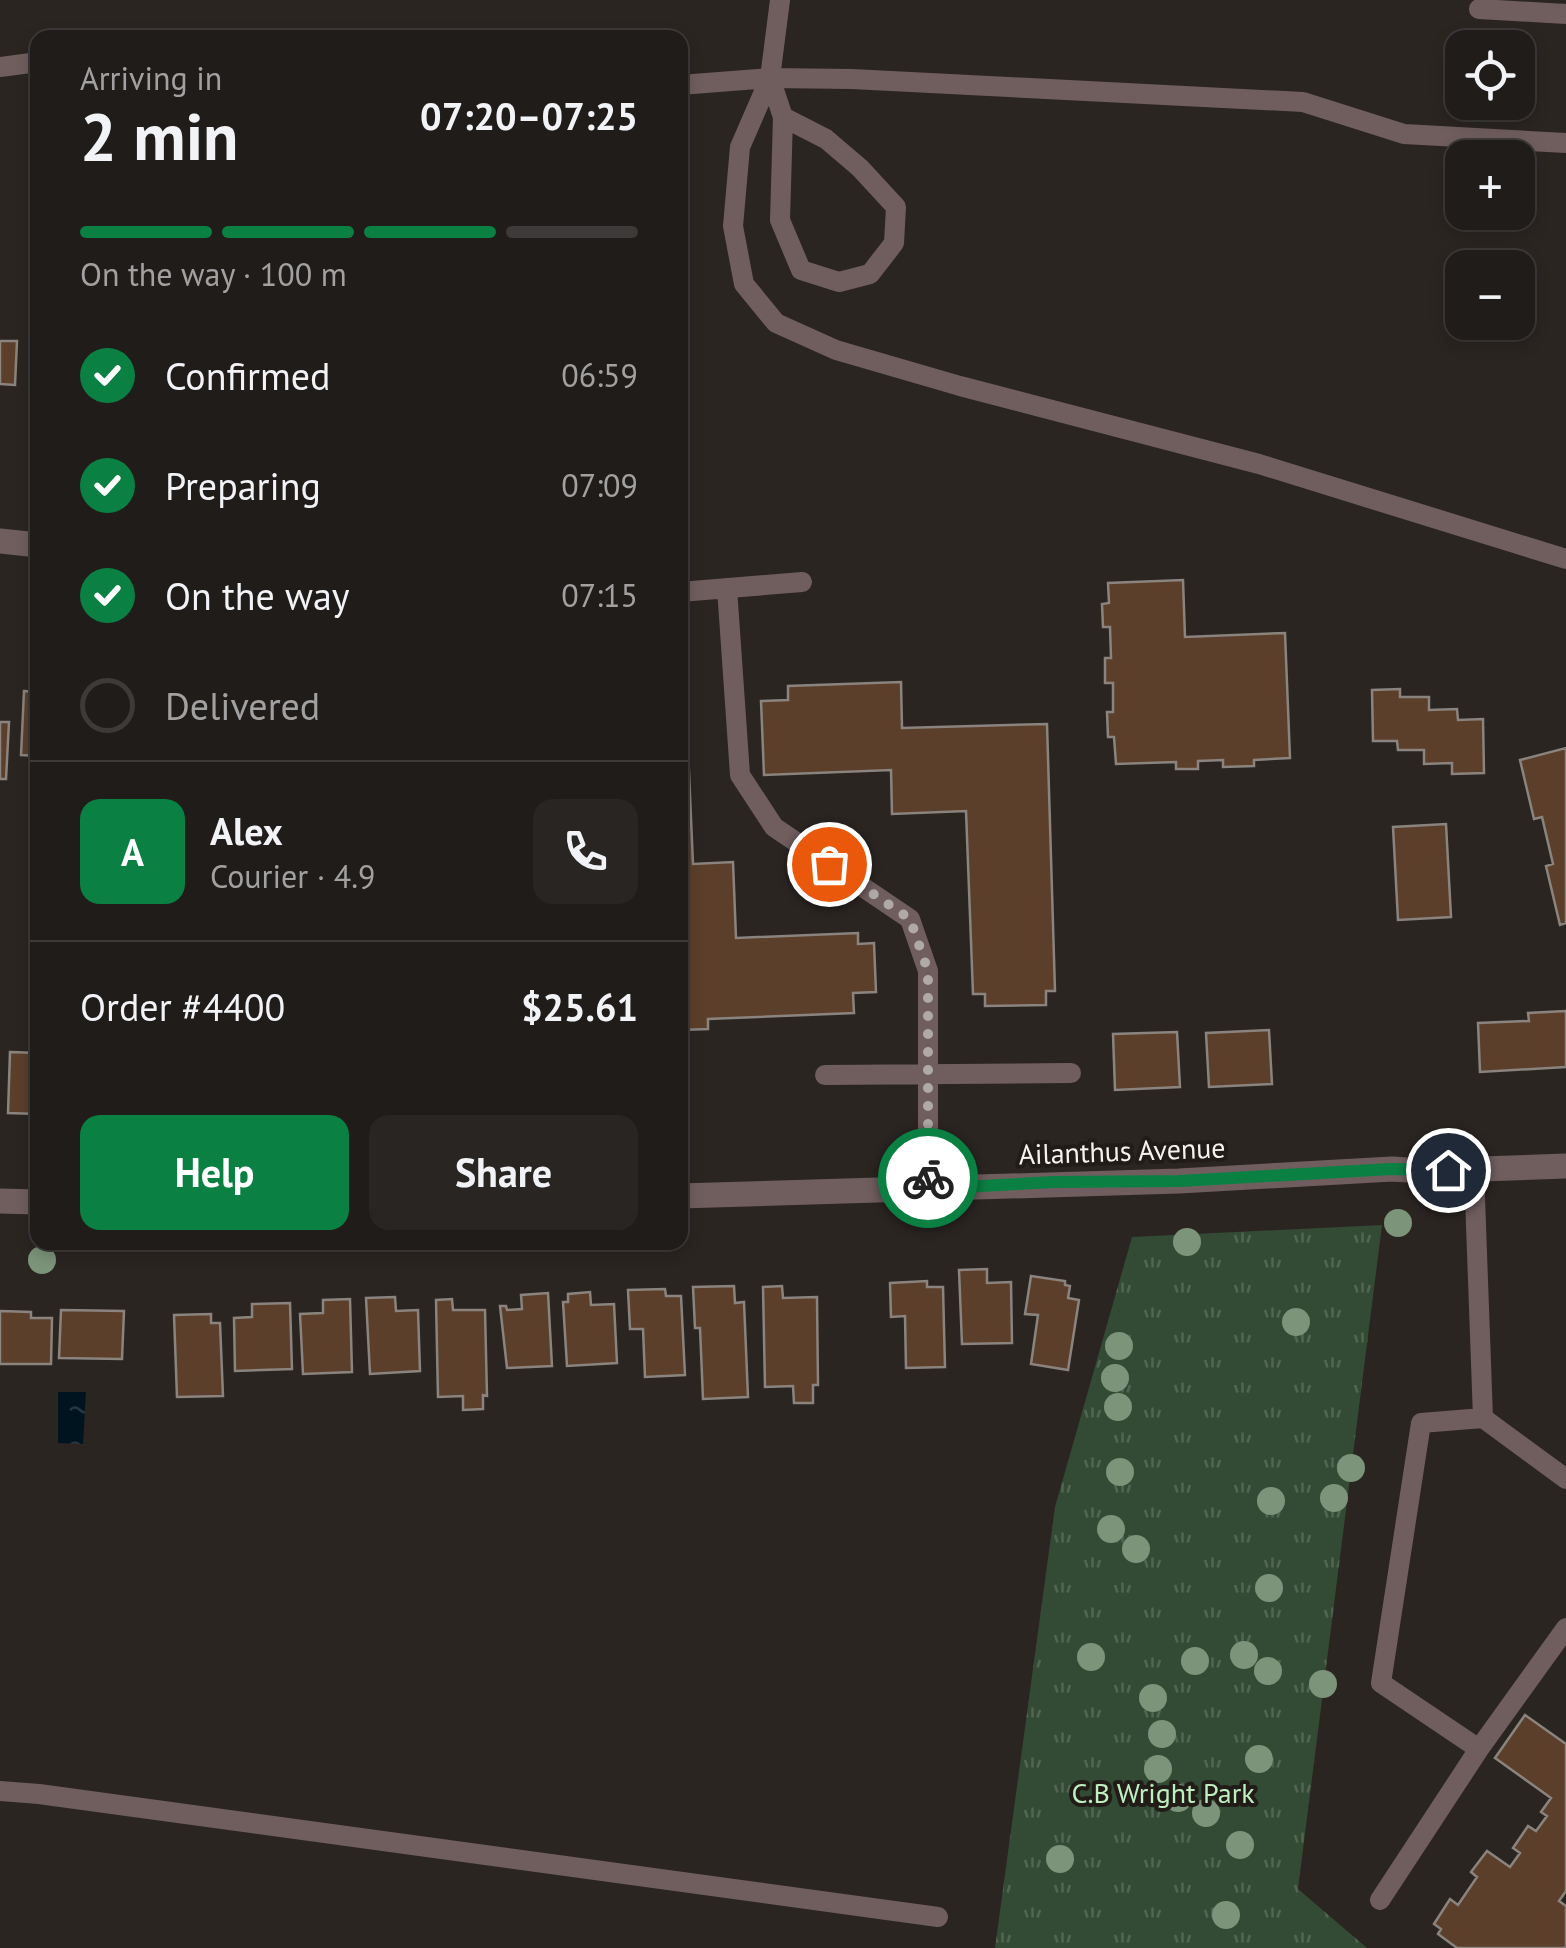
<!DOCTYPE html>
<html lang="en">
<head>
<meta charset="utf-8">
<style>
  :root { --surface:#201c1a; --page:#282523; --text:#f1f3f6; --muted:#a2a1a2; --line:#3d3a39; --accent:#0b8043 }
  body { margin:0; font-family:"PT Sans",sans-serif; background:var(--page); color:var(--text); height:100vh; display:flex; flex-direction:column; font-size:38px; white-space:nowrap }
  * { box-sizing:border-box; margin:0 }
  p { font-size:32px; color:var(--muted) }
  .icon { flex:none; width:55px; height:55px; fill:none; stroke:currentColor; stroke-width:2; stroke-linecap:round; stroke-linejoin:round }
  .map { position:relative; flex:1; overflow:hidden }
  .details { position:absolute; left:30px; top:30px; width:658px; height:1220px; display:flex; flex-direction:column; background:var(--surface); border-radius:20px; box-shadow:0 5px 15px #0003,0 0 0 2px var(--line) }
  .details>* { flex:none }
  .controls { position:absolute; left:1445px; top:30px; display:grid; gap:20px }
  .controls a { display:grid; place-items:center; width:90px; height:90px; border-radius:20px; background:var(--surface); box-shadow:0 5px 15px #0003,0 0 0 2px var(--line); font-size:50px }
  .pin { position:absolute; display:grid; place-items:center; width:85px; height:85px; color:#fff; margin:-42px; border:5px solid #fff; border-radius:50%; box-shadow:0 2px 10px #0007 }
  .courier { position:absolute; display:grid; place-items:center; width:100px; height:100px; margin:-50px; border:8px solid #0b8043; border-radius:50%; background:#fff; color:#222; box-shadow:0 2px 12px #0007 }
  .headline em { font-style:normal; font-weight:700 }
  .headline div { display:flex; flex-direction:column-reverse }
  .headline { display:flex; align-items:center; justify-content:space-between; height:170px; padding:0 50px }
  h1 { font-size:65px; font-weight:700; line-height:75px }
  .bar { display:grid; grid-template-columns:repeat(4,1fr); gap:15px 10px; align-content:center; height:120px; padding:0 50px }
  .bar i { height:12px; border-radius:8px; background:var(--line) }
  .bar .current { background:var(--accent) }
  .bar p { grid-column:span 4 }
  .line { display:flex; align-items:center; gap:25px; padding:0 50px; border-top:2px solid var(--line) }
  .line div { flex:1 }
  .round { display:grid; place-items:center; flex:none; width:105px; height:105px; border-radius:20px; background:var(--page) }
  ol { padding:0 50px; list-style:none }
  li { display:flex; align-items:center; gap:30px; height:110px }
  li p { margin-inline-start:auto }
  li .icon { padding:10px; border-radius:50%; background:var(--accent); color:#fff; stroke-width:4 }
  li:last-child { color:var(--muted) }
  li i { width:55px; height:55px; border:5px solid var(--line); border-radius:50% }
  .action { display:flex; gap:20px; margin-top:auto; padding:20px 50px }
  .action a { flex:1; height:115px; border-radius:20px; background:var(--accent); color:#fff; font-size:40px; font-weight:700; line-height:115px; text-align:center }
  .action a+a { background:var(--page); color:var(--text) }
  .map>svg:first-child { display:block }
</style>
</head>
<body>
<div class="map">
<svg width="1566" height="1948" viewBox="0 0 1566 1948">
  <defs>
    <pattern id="park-tufts" width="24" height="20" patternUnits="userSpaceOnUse" patternTransform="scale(2.5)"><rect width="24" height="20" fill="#334a34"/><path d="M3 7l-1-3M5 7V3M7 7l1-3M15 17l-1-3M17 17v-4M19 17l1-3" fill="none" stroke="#516552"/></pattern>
    <pattern id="water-ripples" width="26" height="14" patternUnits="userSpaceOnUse" patternTransform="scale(2.5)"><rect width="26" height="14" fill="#001420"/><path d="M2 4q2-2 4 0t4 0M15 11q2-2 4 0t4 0" fill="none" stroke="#263741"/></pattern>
  </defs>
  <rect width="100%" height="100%" fill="#2b2522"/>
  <path fill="url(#park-tufts)" d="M 1382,1225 L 1298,1889 L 1367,1948 L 995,1948 L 1055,1507 L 1132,1237 Z"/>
  <path fill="url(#water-ripples)" d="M 58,1392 L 86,1392 L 83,1444 L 58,1443 Z"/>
  <path fill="#5b3f2b" stroke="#8a837e" stroke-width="2.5" d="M 0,341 L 17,341 L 15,385 L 0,384 Z
    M 1183,580 L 1185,637 L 1285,633 L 1290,758 L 1254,760 L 1254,766 L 1223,767 L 1223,760 L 1198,761 L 1198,769 L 1176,769 L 1176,762 L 1116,764 L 1114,737 L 1108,737 L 1107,712 L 1113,712 L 1113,683 L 1105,683 L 1105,658 L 1111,658 L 1110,627 L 1103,627 L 1102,604 L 1109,603 L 1108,583 Z
    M 680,680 L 685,680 L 693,864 L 733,862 L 736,938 L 858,933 L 858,944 L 874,943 L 876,992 L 853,993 L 854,1013 L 708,1019 L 708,1029 L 681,1030 Z
    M 901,682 L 902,728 L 1047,724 L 1055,991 L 1046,991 L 1046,1005 L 985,1006 L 985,994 L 973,994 L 966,811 L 892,814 L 891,770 L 764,775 L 761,701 L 788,700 L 788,686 Z
    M 1400,689 L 1400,697 L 1429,697 L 1429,710 L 1457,709 L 1458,720 L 1483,719 L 1484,773 L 1452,774 L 1452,763 L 1424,764 L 1424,750 L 1398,750 L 1397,741 L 1373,741 L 1372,690 Z
    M 24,691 L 38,692 L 38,756 L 21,755 Z
    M 0,722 L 9,722 L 6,779 L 0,779 Z
    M 1566,748 L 1566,923 L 1560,925 L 1546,866 L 1553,864 L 1542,817 L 1534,819 L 1520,760 Z
    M 1446,824 L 1451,917 L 1398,920 L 1393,827 Z
    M 1566,1011 L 1566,1067 L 1480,1072 L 1478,1023 L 1529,1021 L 1528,1013 Z
    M 1269,1030 L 1272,1084 L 1209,1087 L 1206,1033 Z
    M 1177,1032 L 1180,1087 L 1115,1090 L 1113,1034 Z
    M 10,1052 L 38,1053 L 38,1114 L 8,1113 Z
    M 987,1269 L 987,1283 L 1011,1282 L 1012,1343 L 962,1344 L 959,1270 Z
    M 1031,1276 L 1065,1281 L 1065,1285 L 1070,1286 L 1068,1298 L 1079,1300 L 1068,1370 L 1031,1364 L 1038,1315 L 1025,1314 Z
    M 927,1281 L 927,1287 L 943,1287 L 945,1367 L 906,1368 L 905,1316 L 891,1317 L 890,1283 Z
    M 734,1286 L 735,1303 L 744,1302 L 748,1397 L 703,1399 L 700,1328 L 695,1328 L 693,1287 Z
    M 782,1286 L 783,1298 L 817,1297 L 818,1385 L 813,1385 L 813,1403 L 794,1403 L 793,1386 L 765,1387 L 763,1287 Z
    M 665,1289 L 666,1296 L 681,1296 L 685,1375 L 645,1377 L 643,1329 L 630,1329 L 628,1290 Z
    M 590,1292 L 591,1305 L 614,1304 L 617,1363 L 567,1366 L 563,1302 L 568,1302 L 568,1294 Z
    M 548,1293 L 552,1366 L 507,1368 L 500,1306 L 506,1306 L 507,1310 L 522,1309 L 521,1295 Z
    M 395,1297 L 396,1311 L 418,1310 L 420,1371 L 370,1374 L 366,1298 Z
    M 350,1299 L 352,1372 L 303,1374 L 300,1314 L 323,1313 L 323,1300 Z
    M 452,1299 L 453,1310 L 485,1310 L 487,1396 L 483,1395 L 483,1409 L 463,1410 L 463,1396 L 438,1397 L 436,1300 Z
    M 290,1303 L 292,1369 L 235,1371 L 234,1318 L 252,1317 L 252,1304 Z
    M 61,1310 L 124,1311 L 122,1359 L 59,1358 Z
    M 0,1311 L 31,1312 L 31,1318 L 52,1318 L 51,1364 L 0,1364 Z
    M 211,1314 L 211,1323 L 220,1323 L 223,1396 L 177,1397 L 174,1315 Z
    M 1525,1715 L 1566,1744 L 1566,1891 L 1559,1901 L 1566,1906 L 1566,1948 L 1457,1948 L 1438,1934 L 1441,1929 L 1434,1924 L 1450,1899 L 1458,1905 L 1477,1877 L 1471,1872 L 1487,1851 L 1510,1867 L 1520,1853 L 1513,1848 L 1528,1826 L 1536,1831 L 1547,1816 L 1541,1812 L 1551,1798 L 1495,1758 Z"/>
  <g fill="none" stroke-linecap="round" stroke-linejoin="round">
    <path stroke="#705e5f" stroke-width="20" d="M 780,0 L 770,78 L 740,147 L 733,226 L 744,284 L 776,323 L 836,350 L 960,386 L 1259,464 L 1566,559
      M 1479,9 L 1566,14
      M 0,67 L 38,62
      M 770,78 L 783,117 L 780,220 L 801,270 L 839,282 L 870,274 L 894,243 L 896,207 L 860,168 L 826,139 L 783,117
      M 680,85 L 770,78 L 852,79 L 1303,102 L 1404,134 L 1566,143
      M 727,588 L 740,775 L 774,827 L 910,919 L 928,971 L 928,1189
      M 680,592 L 802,582
      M 825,1075 L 1071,1073
      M 1474,1170 L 1483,1418 L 1421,1423 L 1381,1683 L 1479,1749
      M 1483,1418 L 1566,1479
      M 0,1791 L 39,1794 L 938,1917
      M 1380,1900 L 1479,1749 L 1566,1628"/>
    <path stroke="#705e5f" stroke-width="25" d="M 0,541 L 38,545
      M 680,1196 L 1179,1181 L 1392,1169 L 1422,1171 L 1566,1166
      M 0,1201 L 38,1202"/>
  </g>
  <g fill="#7c9479">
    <circle cx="1398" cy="1223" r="14"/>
    <circle cx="1187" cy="1242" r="14"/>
    <circle cx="42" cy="1260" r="14"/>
    <circle cx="1296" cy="1322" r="14"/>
    <circle cx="1119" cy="1346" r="14"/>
    <circle cx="1115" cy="1378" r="14"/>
    <circle cx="1118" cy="1407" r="14"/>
    <circle cx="1351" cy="1468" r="14"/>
    <circle cx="1120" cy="1472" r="14"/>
    <circle cx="1334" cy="1498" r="14"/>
    <circle cx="1271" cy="1501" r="14"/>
    <circle cx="1111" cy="1529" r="14"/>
    <circle cx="1136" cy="1549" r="14"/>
    <circle cx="1269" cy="1588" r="14"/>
    <circle cx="1244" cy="1655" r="14"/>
    <circle cx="1091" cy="1657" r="14"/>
    <circle cx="1195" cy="1661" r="14"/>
    <circle cx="1268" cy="1671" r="14"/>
    <circle cx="1323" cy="1684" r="14"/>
    <circle cx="1153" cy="1698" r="14"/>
    <circle cx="1162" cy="1734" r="14"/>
    <circle cx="1259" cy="1759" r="14"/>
    <circle cx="1158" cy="1769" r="14"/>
    <circle cx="1178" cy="1798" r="14"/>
    <circle cx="1206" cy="1813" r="14"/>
    <circle cx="1240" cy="1845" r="14"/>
    <circle cx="1060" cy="1859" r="14"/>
    <circle cx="1226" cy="1915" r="14"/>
  </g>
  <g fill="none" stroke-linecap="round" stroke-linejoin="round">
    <path stroke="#afaaa8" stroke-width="10" stroke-dasharray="0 18" d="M 829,864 L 910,919 L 928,971 L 928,1178"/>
    <path stroke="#0b8043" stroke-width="12" d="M 928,1178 L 928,1189 L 1054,1182 L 1179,1181 L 1392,1169 L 1448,1170"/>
  </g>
  <g text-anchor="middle" stroke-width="8" stroke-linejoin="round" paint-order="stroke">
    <g font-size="28" fill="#f6f2f0" stroke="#211c18">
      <text transform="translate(1122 1151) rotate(-2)" y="10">Ailanthus Avenue</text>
    </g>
    <g font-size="28" fill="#bfefc0" stroke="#211c18">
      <text x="1163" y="1803">C.B Wright Park</text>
    </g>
  </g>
</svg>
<div class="controls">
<a><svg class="icon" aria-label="locate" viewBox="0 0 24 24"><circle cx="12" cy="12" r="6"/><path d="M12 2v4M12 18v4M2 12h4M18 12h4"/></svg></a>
<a>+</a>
<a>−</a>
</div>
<div class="pin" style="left:829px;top:864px;background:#ea580c"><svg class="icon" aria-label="bag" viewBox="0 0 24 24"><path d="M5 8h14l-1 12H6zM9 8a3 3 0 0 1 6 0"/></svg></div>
<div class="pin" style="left:1448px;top:1170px;background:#1f2937"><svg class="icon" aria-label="home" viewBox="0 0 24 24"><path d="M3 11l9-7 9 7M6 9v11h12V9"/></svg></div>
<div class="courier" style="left:928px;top:1178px"><svg class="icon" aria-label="bike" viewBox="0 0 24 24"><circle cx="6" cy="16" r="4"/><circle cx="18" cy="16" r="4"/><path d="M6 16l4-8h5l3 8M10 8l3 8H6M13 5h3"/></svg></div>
<section class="details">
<div class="headline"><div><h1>2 min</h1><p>Arriving in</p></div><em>07:20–07:25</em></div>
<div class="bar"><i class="current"></i><i class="current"></i><i class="current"></i><i></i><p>On the way · 100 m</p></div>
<ol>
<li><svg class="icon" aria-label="check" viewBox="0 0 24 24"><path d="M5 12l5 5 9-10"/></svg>Confirmed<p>06:59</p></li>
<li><svg class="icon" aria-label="check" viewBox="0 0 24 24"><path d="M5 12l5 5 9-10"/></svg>Preparing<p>07:09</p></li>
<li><svg class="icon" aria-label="check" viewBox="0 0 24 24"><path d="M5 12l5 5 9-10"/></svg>On the way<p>07:15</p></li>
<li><i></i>Delivered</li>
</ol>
<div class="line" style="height:180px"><b class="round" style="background:var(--accent);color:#fff">A</b><div><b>Alex</b><p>Courier · 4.9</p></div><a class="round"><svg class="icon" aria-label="phone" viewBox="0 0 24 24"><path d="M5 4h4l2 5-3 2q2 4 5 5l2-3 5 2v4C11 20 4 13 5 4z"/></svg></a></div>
<div class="line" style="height:130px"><div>Order #4400</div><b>$25.61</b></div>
<div class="action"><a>Help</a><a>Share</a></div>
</section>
</div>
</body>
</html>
